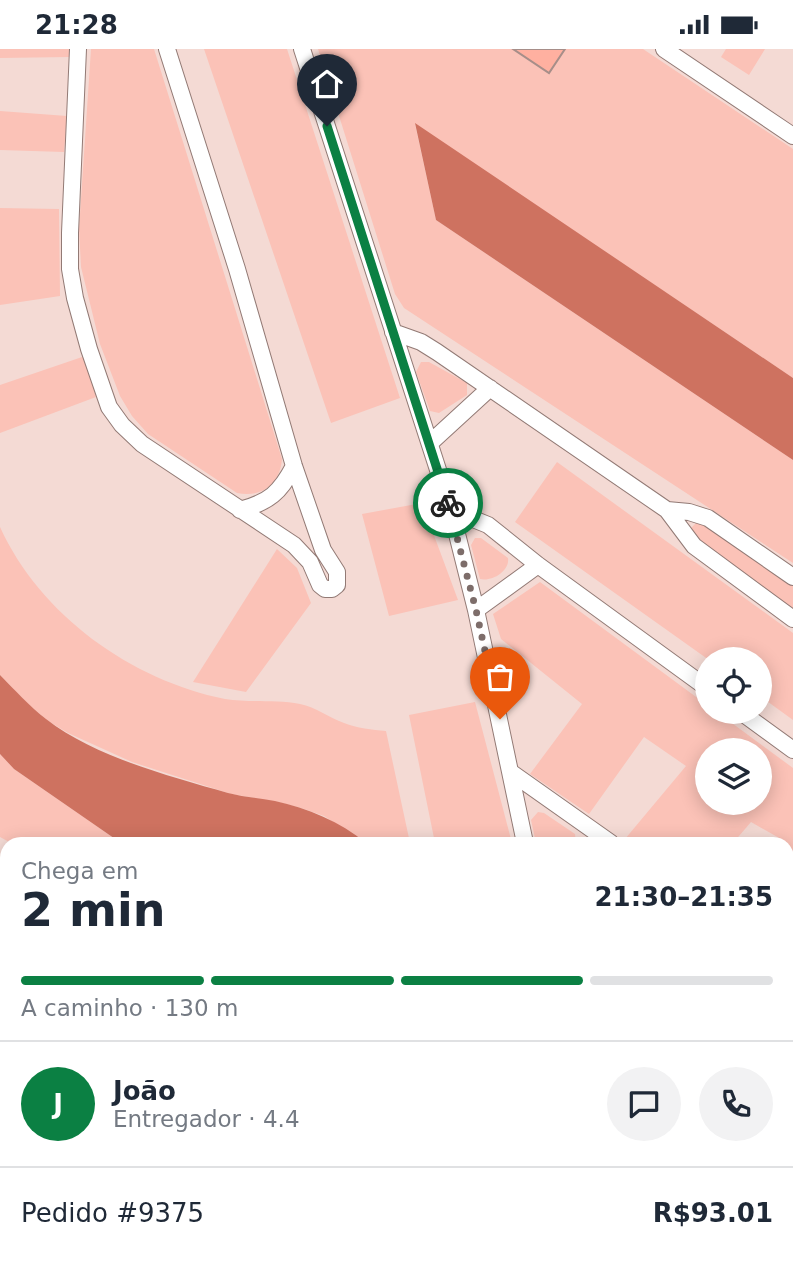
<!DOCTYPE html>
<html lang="pt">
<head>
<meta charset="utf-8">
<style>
  :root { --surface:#fff; --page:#f2f2f3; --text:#1f2937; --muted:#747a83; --line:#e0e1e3; --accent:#0b8043 }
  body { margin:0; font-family:"DejaVu Sans",sans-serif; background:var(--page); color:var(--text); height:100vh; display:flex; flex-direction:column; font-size:26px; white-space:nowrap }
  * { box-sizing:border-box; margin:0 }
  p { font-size:23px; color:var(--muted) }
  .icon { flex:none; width:38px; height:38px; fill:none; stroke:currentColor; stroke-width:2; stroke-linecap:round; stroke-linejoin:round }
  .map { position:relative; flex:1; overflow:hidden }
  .panel { position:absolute; left:0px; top:788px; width:794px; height:436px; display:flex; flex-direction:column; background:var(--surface); border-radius:21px 21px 0 0; box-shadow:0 4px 18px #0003 }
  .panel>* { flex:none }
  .controls { position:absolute; left:695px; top:598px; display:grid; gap:14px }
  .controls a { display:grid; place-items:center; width:77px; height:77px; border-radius:50%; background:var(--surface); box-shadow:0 4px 18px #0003; font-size:35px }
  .pin { position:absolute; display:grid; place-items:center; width:60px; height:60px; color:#fff; margin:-72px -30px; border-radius:50% 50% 50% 0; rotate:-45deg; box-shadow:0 0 7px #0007 }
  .pin .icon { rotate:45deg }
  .courier { position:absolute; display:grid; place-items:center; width:70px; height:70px; margin:-35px; border:5px solid #0b8043; border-radius:50%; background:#fff; color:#222; box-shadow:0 2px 9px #0007 }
  .headline em { font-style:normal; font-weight:600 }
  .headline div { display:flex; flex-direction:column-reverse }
  .headline { display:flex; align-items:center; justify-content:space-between; height:119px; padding:0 21px }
  h1 { font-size:46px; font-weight:600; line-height:52px }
  .bar { display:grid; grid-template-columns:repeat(4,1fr); gap:10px 7px; align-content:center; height:84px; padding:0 21px }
  .bar i { height:9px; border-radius:5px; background:var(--line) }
  .bar .active { background:var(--accent) }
  .bar p { grid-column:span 4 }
  .line { display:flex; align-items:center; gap:18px; padding:0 21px; border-top:2px solid var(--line) }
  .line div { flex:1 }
  .round { display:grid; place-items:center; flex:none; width:74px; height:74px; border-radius:37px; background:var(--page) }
  .status { display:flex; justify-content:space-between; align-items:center; height:49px; padding:0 35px; background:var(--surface); direction:ltr }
  .status svg { height:19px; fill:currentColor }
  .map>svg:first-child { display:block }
</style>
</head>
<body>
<div class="status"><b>21:28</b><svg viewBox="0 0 49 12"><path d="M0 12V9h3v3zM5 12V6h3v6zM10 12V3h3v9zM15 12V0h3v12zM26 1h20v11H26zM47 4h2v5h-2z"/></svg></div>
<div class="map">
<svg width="793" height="1223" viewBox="0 0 793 1223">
  <rect width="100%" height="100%" fill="#f4dad4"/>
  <path fill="#fbc2b7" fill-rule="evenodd" d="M 0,0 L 69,0 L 69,8 L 0,9 Z
    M 91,0 L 154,0 L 282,410 C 280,435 262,449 237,444 L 148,385 L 132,367 L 120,347 L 100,295 L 81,218 L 79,180 Z
    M 204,0 L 287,0 L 400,349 L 331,374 Z
    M 318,0 L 643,0 L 793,100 L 793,329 L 415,75 L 436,171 L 793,411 L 793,514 L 404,259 L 395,245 Z
    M 726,0 L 765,0 L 749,26 L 721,8 Z
    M 0,62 L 67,67 L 64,103 L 0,101 Z
    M 0,159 L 59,160 L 60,247 L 0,256 Z
    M 85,307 L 96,348 L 0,384 L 0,336 Z
    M 421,313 L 429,313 L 467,334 L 467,346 L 439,364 L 430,362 L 416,323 Z
    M 557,413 L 793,584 L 793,671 L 760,647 L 760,611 L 709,611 L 515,473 Z
    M 422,454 L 458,551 L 389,567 L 362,465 Z
    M 697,473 L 703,473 L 793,535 L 793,560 L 692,487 L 691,479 Z
    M 0,478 C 40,566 131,631 225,650 C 250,654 276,650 300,655 C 316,658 329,669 344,674 C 357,679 372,681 386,682 L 410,794 L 366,794 L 324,767 L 301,759 L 278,753 L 231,745 L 132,713 L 68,684 L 48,672 L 29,656 L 0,626 Z
    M 475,489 L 481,489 L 508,509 C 510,522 492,533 480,530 L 471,496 Z
    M 277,500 L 297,519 L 311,554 L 246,643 L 193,633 Z
    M 540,533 L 707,656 L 707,663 L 717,663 L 793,719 L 793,905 L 788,901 L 788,794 L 751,773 L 733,794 L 632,794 L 625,790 L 686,717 L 644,688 L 589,765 L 530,725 L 582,655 L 501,590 L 493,565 ZM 707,702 L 760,702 L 760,754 L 707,754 Z
    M 475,653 L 512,794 L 435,794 L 409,666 Z
    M 0,705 L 14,720 L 121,794 L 11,794 L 0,788 Z
    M 538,763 L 544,764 L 575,785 L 576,794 L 536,794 L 531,771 Z
    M 7,818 L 7,968 L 0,963 L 0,829 Z
    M 788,939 L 793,943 L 793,1028 L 788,1024 Z
    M 0,1010 L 7,1014 L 7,1110 L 0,1120 Z
    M 63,1216 L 193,1216 L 190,1223 L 59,1223 Z
    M 370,1216 L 494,1216 L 495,1223 L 381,1223 Z"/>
  <path fill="#ce7260" d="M 415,74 L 793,329 L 793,411 L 436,171 Z
    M 0,626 C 15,641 29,657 46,670 C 95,708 169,727 228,744 C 243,748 259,749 275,752 C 307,759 341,773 366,794 L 121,794 L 14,720 L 0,705 Z"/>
  <path fill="#ffb0a0" stroke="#a78e89" stroke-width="2" d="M 513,0 L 565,0 L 549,24 Z"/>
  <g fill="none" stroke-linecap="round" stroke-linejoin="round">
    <g stroke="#927a75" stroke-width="18">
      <path id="minor" d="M 78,0 L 70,184 L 70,220 L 75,249 L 89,300 L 109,358 L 122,376 L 142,395 L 294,496 L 310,513 L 320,536 L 325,540 L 332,540 L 337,536 L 337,523 L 323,501 L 294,417 L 237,220 L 167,0
        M 302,0 L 451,461 L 476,561 L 525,794
        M 664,0 L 793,87
        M 393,283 L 421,293 L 437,303 L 667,461 L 694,497 L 793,570
        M 430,394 L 490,339
        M 240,461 C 269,453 280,444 294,417
        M 451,461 L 488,476 L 538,516 L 707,639
        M 667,461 L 689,463 L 708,469 L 793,528
        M 476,561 L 538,516
        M 741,663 L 793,701
        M 512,724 L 611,794
        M 788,924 L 793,928
        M 0,991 L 7,996
        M 332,1216 L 343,1223"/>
    </g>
    <use href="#minor" stroke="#fff" stroke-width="16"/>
  </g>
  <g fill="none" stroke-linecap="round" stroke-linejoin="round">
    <path stroke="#7d6d6a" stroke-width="7" stroke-dasharray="0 12.6" d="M 448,454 L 476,561 L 500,670"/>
    <path stroke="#0b8043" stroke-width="9" d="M 327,77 L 448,454"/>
  </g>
</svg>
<div class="controls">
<a><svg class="icon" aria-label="locate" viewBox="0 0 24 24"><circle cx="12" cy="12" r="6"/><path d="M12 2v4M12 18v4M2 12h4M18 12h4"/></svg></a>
<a><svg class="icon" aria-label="layers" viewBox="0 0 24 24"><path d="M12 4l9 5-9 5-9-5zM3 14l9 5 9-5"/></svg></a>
</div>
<div class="pin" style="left:500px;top:670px;background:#ea580c"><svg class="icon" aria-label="bag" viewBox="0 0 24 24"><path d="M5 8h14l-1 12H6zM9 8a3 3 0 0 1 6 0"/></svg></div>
<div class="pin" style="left:327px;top:77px;background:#1f2937"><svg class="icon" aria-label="home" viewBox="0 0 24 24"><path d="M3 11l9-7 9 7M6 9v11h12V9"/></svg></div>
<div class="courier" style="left:448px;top:454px"><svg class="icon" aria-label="bike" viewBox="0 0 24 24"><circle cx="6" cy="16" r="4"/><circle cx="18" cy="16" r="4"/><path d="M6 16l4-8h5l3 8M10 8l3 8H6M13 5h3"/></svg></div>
<section class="panel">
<div class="headline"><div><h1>2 min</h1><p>Chega em</p></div><em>21:30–21:35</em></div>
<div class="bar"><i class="active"></i><i class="active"></i><i class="active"></i><i></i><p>A caminho · 130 m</p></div>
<div class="line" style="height:126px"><b class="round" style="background:var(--accent);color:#fff">J</b><div><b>João</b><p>Entregador · 4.4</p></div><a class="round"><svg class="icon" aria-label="chat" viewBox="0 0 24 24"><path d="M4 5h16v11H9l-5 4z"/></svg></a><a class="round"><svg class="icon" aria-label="phone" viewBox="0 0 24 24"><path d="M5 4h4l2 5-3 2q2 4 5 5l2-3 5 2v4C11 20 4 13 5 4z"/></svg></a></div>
<div class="line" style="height:91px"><div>Pedido #9375</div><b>R$93.01</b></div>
</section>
</div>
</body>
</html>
